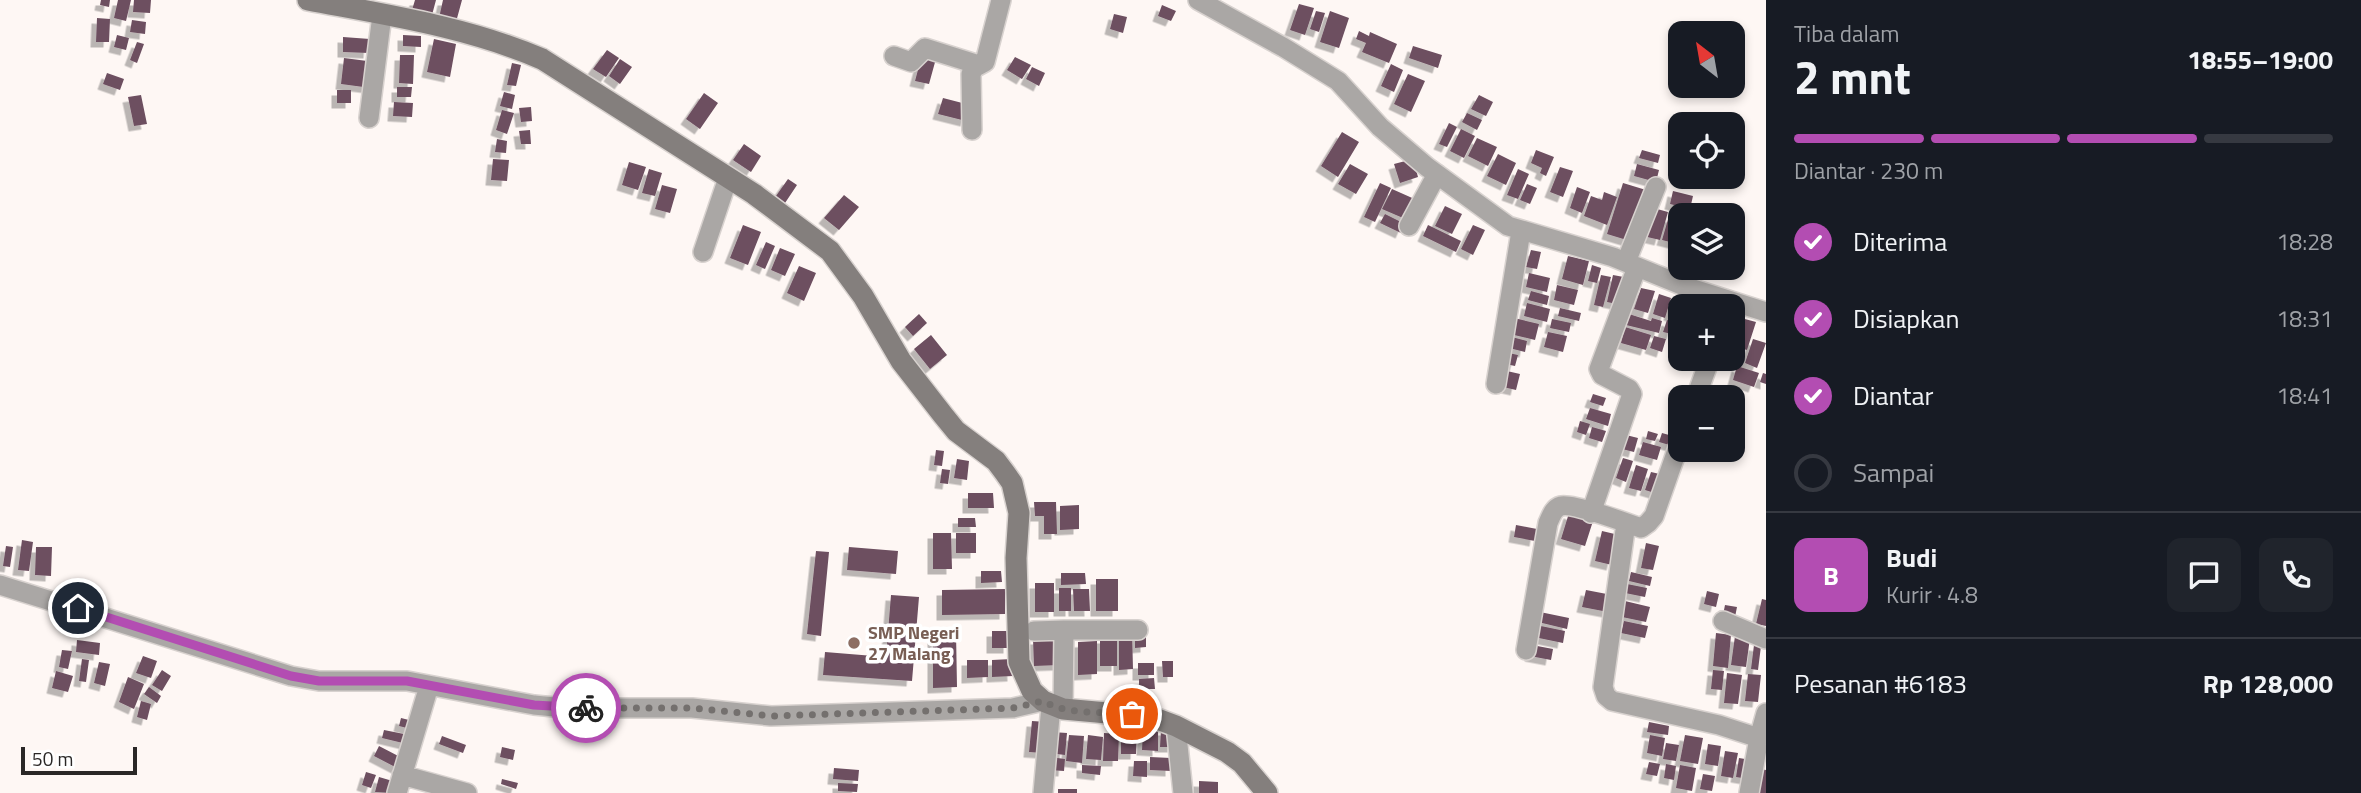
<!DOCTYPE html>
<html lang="id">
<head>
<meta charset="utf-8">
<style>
  :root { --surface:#171b24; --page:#20242c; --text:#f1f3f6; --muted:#9ea1a6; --line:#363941; --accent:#b34db2 }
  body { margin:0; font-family:"Titillium Web",sans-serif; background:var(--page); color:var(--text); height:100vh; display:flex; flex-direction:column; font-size:26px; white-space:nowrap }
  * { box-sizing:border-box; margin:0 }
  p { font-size:23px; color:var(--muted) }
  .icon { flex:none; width:38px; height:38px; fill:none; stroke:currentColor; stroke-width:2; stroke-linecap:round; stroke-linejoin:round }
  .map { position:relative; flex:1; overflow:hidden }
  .sheet { display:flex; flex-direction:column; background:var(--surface); width:595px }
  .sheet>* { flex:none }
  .needle { width:46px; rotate:329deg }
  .buttons { position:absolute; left:1668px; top:21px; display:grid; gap:14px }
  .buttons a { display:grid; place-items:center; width:77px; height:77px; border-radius:14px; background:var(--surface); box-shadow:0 4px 10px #0003; font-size:35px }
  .scale { position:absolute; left:21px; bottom:18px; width:116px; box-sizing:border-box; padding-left:7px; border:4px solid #2a2726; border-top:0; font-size:19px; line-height:24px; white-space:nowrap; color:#2a2726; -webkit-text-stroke:5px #fff; paint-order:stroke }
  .pin { position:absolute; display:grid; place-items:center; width:60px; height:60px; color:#fff; margin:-30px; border:4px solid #fff; border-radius:50%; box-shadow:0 2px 7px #0007 }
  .courier { position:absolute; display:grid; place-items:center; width:70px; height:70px; margin:-35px; border:5px solid #b34db2; border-radius:50%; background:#fff; color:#222; box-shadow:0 2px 9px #0007 }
  .head em { font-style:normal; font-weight:700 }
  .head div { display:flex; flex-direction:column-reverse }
  .head { display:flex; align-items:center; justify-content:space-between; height:119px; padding:0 28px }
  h1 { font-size:46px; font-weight:700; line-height:52px }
  .bar { display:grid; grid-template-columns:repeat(4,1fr); gap:10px 7px; align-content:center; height:84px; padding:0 28px }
  .bar i { height:9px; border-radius:5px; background:var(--line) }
  .bar .on { background:var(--accent) }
  .bar p { grid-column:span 4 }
  .line { display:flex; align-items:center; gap:18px; padding:0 28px; border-top:2px solid var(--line) }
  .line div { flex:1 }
  .round { display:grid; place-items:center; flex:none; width:74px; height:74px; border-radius:14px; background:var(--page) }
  ol { padding:0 28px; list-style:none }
  li { display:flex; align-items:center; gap:21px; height:77px }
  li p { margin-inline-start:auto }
  li .icon { padding:7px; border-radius:50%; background:var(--accent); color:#fff; stroke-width:4 }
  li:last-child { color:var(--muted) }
  li i { width:38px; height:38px; border:4px solid var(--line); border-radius:50% }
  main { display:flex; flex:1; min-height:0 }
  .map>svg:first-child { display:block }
</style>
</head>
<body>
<main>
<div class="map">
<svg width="1766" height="793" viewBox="0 0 1766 793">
  <defs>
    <filter id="shadow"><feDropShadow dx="-5.5" dy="5.5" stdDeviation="0" flood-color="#0004"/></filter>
  </defs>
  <rect width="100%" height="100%" fill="#fef7f4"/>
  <path fill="#6d4f60" filter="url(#shadow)" d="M 101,0 L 110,0 L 109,7 L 100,5 Z
    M 118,0 L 131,0 L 126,21 L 114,18 Z
    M 134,0 L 151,0 L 150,13 L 133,12 Z
    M 415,0 L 436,0 L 432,15 L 412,10 Z
    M 443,0 L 462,0 L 456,22 L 439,18 Z
    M 1299,4 L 1314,8 L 1305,35 L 1290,30 Z
    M 1162,5 L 1176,11 L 1171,21 L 1158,16 Z
    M 1316,11 L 1325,13 L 1319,32 L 1310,29 Z
    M 1330,11 L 1349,18 L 1339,48 L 1320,42 Z
    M 1114,14 L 1127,17 L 1123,33 L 1110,29 Z
    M 97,18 L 110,19 L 109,42 L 96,42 Z
    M 132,20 L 146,22 L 145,34 L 130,32 Z
    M 1359,31 L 1369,36 L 1370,32 L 1397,44 L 1389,63 L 1362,52 L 1366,43 L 1356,39 Z
    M 117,35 L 129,38 L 126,50 L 114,47 Z
    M 403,35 L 421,36 L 421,47 L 403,46 Z
    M 343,37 L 370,39 L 369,53 L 343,52 Z
    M 434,39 L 456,44 L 450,77 L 427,72 Z
    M 137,42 L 144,44 L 137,63 L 130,60 Z
    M 1413,46 L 1442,55 L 1438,68 L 1409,58 Z
    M 607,50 L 619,58 L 606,77 L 593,69 Z
    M 923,51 L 937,55 L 929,84 L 915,81 Z
    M 400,55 L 414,55 L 413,84 L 399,83 Z
    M 1015,57 L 1031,65 L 1022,79 L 1007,70 Z
    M 344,58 L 375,62 L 371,88 L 341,84 Z
    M 620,59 L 632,67 L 620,84 L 609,76 Z
    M 512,63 L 521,65 L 516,86 L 507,85 Z
    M 1391,64 L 1403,70 L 1394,92 L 1381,86 Z
    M 1032,67 L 1045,73 L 1039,86 L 1026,79 Z
    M 107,73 L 124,79 L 120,90 L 103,84 Z
    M 1408,74 L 1425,81 L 1411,112 L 1394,104 Z
    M 397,87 L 412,87 L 411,97 L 397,97 Z
    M 337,90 L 351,90 L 351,103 L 337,103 Z
    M 504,92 L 515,95 L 512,109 L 500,106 Z
    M 704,93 L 718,103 L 700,129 L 686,119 Z
    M 141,95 L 147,124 L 134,126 L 128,97 Z
    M 1479,95 L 1493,102 L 1486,116 L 1471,109 Z
    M 943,98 L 970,105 L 966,121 L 938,114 Z
    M 394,102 L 413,103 L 412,117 L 393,116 Z
    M 531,107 L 532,121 L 521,122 L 519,108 Z
    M 502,110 L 514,113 L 507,134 L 496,130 Z
    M 1467,113 L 1482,120 L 1477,130 L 1462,122 Z
    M 1449,123 L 1457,127 L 1447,147 L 1439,144 Z
    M 1461,129 L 1475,136 L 1464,158 L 1450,151 Z
    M 530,130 L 531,144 L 521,144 L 519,131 Z
    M 1342,132 L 1359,142 L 1338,177 L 1321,166 Z
    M 1477,138 L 1497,147 L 1488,166 L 1468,156 Z
    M 497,139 L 507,141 L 506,153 L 495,152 Z
    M 744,144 L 761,156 L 751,172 L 733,160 Z
    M 1536,150 L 1554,157 L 1546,176 L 1540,173 L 1542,168 L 1531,163 Z
    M 1642,150 L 1660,155 L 1658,163 L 1639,158 Z
    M 1498,154 L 1516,163 L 1506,185 L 1487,176 Z
    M 493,159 L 509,160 L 507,181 L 491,180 Z
    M 1413,159 L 1418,177 L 1400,183 L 1394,164 Z
    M 629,162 L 646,167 L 638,190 L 622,185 Z
    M 1350,164 L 1368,174 L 1356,194 L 1338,184 Z
    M 1637,164 L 1659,170 L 1656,182 L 1634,176 Z
    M 1560,167 L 1573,171 L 1563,197 L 1550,192 Z
    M 649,169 L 662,173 L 655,196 L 642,193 Z
    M 1518,169 L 1529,174 L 1518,199 L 1507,195 Z
    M 788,179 L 797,185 L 785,203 L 776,196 Z
    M 1380,183 L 1391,188 L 1375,222 L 1364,217 Z
    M 1623,183 L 1646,190 L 1630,241 L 1607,234 Z
    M 1527,184 L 1537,188 L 1530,204 L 1520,200 Z
    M 662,185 L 677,189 L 670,213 L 655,209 Z
    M 1577,187 L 1590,192 L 1582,213 L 1570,208 Z
    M 1392,189 L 1419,201 L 1410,221 L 1382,209 Z
    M 1673,191 L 1693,196 L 1690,209 L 1670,204 Z
    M 1604,192 L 1617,197 L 1607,225 L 1584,216 L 1591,196 L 1602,200 Z
    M 844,195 L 859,207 L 839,230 L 824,218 Z
    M 1445,206 L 1462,214 L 1452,234 L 1435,226 Z
    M 1650,207 L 1668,212 L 1660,240 L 1643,236 Z
    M 1385,214 L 1405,224 L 1401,233 L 1380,223 Z
    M 1669,216 L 1680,219 L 1678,244 L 1662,240 Z
    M 743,225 L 761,232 L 748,265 L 730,258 Z
    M 1428,225 L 1461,241 L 1456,252 L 1423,236 Z
    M 1473,225 L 1485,230 L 1473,255 L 1461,249 Z
    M 766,242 L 775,246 L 765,269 L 756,265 Z
    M 780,248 L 795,254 L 785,276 L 771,270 Z
    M 1531,250 L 1541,252 L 1537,269 L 1526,267 Z
    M 1568,256 L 1589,261 L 1583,285 L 1562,279 Z
    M 1592,265 L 1601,268 L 1597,283 L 1588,281 Z
    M 799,266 L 816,273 L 804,301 L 787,293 Z
    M 1529,273 L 1550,278 L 1547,292 L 1526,287 Z
    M 1601,275 L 1611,277 L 1603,307 L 1594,305 Z
    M 1613,275 L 1629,278 L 1622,305 L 1607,302 Z
    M 1557,285 L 1578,290 L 1574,305 L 1554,300 Z
    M 1641,288 L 1655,291 L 1648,313 L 1634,309 Z
    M 1531,291 L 1549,296 L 1547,305 L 1528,300 Z
    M 1659,294 L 1671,298 L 1665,318 L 1653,314 Z
    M 1673,300 L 1681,303 L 1677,317 L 1669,315 Z
    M 1527,303 L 1550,309 L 1547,322 L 1524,316 Z
    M 1560,308 L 1581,313 L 1579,321 L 1558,316 Z
    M 919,314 L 927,323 L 913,336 L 905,327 Z
    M 1629,314 L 1651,321 L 1652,318 L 1662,321 L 1659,333 L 1626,325 Z
    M 1679,314 L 1680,314 L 1680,331 L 1675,330 Z
    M 1514,318 L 1539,324 L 1535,340 L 1510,334 Z
    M 1741,318 L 1756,322 L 1747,350 L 1732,346 Z
    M 1552,319 L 1571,323 L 1569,332 L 1550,328 Z
    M 1667,320 L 1675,323 L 1672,334 L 1663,332 Z
    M 1625,327 L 1651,335 L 1646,350 L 1621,343 Z
    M 1548,332 L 1567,336 L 1563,352 L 1544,347 Z
    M 931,335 L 947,355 L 930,369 L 914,349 Z
    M 1508,336 L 1527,341 L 1525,352 L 1505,347 Z
    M 1654,336 L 1666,339 L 1662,352 L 1650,348 Z
    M 1753,339 L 1766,343 L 1757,368 L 1745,363 Z
    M 1504,352 L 1518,355 L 1515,366 L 1501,363 Z
    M 1737,366 L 1759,373 L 1754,387 L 1733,380 Z
    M 1507,371 L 1520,374 L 1516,390 L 1503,387 Z
    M 1763,373 L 1766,374 L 1766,384 L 1760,382 Z
    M 1593,394 L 1606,398 L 1603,406 L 1590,402 Z
    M 1590,408 L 1611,414 L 1608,426 L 1586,419 Z
    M 1580,421 L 1590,424 L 1586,435 L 1577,432 Z
    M 1592,427 L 1606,431 L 1602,442 L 1589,438 Z
    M 1648,431 L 1658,434 L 1655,441 L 1646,439 Z
    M 1662,433 L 1676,437 L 1673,446 L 1659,442 Z
    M 1626,435 L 1638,438 L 1634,452 L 1622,449 Z
    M 1643,442 L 1661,447 L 1657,460 L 1639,455 Z
    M 936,450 L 944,451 L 942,466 L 934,465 Z
    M 1623,458 L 1633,461 L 1626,482 L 1616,478 Z
    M 957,459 L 969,461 L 967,480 L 954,478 Z
    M 1636,465 L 1648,469 L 1641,491 L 1629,488 Z
    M 942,469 L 950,470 L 948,484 L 940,483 Z
    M 1651,472 L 1664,475 L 1658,494 L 1645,490 Z
    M 968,493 L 993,493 L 994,508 L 968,508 Z
    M 1034,502 L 1056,502 L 1057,534 L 1044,534 L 1044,516 L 1035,516 Z
    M 1079,505 L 1079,529 L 1060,530 L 1060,506 Z
    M 1569,513 L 1593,521 L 1585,546 L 1561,539 Z
    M 958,518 L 975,518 L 976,527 L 958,527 Z
    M 1516,525 L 1537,529 L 1535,541 L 1514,537 Z
    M 1602,531 L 1619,535 L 1612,565 L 1595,561 Z
    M 933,533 L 951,533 L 952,569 L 933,569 Z
    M 956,533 L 976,533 L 976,553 L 956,553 Z
    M 22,540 L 33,542 L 29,571 L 18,570 Z
    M 1646,543 L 1659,546 L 1653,570 L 1641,568 Z
    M 6,546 L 13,547 L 10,567 L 3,566 Z
    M 36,547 L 52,547 L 51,576 L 35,575 Z
    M 849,547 L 898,551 L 896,574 L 847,570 Z
    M 816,551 L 829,552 L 821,636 L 807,634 Z
    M 981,571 L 1001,571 L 1002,582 L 981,583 Z
    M 1631,572 L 1652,577 L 1650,586 L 1629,581 Z
    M 1061,573 L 1085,573 L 1086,584 L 1061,585 Z
    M 1096,579 L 1118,579 L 1118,611 L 1096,611 Z
    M 1035,583 L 1054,583 L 1054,612 L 1035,612 Z
    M 1627,584 L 1647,588 L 1645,597 L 1625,593 Z
    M 1059,588 L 1071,588 L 1071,611 L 1059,611 Z
    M 1005,589 L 1005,614 L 942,615 L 942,590 Z
    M 1073,589 L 1089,589 L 1090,611 L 1074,611 Z
    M 1586,590 L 1612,595 L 1608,612 L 1582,607 Z
    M 1707,591 L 1719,594 L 1716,607 L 1704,604 Z
    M 891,595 L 919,597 L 912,681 L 823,675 L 825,652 L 886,657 Z
    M 1762,599 L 1766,600 L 1766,626 L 1756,624 Z
    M 1625,601 L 1650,607 L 1646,622 L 1622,617 Z
    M 1725,605 L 1737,607 L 1735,617 L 1723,615 Z
    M 1540,612 L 1569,618 L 1567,629 L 1538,622 Z
    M 1624,621 L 1648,626 L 1645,638 L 1621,633 Z
    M 1536,625 L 1565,631 L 1563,643 L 1534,637 Z
    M 992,631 L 1009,631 L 1009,648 L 992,648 Z
    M 1119,631 L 1132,631 L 1133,669 L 1119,670 Z
    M 933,632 L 956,632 L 957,687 L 933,688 Z
    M 1716,633 L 1731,635 L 1728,668 L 1713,666 Z
    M 1135,635 L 1146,635 L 1146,647 L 1135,648 Z
    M 1735,636 L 1750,638 L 1746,667 L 1731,665 Z
    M 1100,638 L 1117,638 L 1117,666 L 1100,666 Z
    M 1033,639 L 1060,639 L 1060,665 L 1034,666 Z
    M 77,640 L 100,643 L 99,655 L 76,652 Z
    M 1097,641 L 1097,674 L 1078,675 L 1078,642 Z
    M 1532,645 L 1553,649 L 1551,660 L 1530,656 Z
    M 1754,645 L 1761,646 L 1758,670 L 1751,669 Z
    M 62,650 L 72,651 L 68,669 L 59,667 Z
    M 143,656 L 157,661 L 151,678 L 136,673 Z
    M 82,659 L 89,660 L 86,682 L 79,681 Z
    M 1012,659 L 1013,676 L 992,677 L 992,660 Z
    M 967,660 L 988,660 L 988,677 L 967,678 Z
    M 1162,661 L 1173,661 L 1173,677 L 1163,677 Z
    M 99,662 L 110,664 L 105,686 L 94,683 Z
    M 1138,663 L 1154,663 L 1154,675 L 1138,675 Z
    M 162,670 L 171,676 L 162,691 L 152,685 Z
    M 1713,670 L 1724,671 L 1722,690 L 1711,689 Z
    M 56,671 L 73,676 L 68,692 L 52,688 Z
    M 1727,673 L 1742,675 L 1738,704 L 1724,703 Z
    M 1748,674 L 1761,675 L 1758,702 L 1745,701 Z
    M 128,677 L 144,684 L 134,709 L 119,702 Z
    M 1154,678 L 1155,689 L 1139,689 L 1139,679 Z
    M 149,687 L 161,696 L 157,703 L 144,694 Z
    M 141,701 L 151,704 L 147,720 L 137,717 Z
    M 401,718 L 413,721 L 411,729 L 399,726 Z
    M 1032,721 L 1047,722 L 1043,753 L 1029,752 Z
    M 1649,722 L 1669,726 L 1668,735 L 1647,732 Z
    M 384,730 L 409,735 L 407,744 L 382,738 Z
    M 1121,730 L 1137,730 L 1136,754 L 1121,754 Z
    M 1143,730 L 1158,730 L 1158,751 L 1142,750 Z
    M 1161,730 L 1173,730 L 1173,747 L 1160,747 Z
    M 1052,732 L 1067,733 L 1065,755 L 1049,753 Z
    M 1104,733 L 1119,734 L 1118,761 L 1103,761 Z
    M 1069,735 L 1084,736 L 1082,763 L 1066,761 Z
    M 1088,735 L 1103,737 L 1101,760 L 1086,759 Z
    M 1650,735 L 1665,738 L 1662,756 L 1647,753 Z
    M 1685,735 L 1703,738 L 1698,764 L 1680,761 Z
    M 442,736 L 466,745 L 463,753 L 439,744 Z
    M 1666,743 L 1679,745 L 1676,761 L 1663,759 Z
    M 1708,744 L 1721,746 L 1718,766 L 1705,764 Z
    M 379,746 L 404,759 L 399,769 L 374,756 Z
    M 502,747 L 515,750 L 513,760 L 500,757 Z
    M 1725,751 L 1738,753 L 1733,778 L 1721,776 Z
    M 1050,757 L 1065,759 L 1064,771 L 1049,770 Z
    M 1150,757 L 1171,758 L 1171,771 L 1150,770 Z
    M 1739,758 L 1751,760 L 1748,779 L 1736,777 Z
    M 1134,761 L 1147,761 L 1147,777 L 1133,776 Z
    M 1649,762 L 1660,764 L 1657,776 L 1646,774 Z
    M 1666,764 L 1676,766 L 1674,780 L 1664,778 Z
    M 1082,765 L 1101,766 L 1100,775 L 1082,773 Z
    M 1680,765 L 1696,768 L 1692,791 L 1676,788 Z
    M 834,768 L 859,770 L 858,781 L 833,779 Z
    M 1761,769 L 1766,770 L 1766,793 L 1757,793 Z
    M 366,772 L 376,775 L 371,788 L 362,785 Z
    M 1703,774 L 1715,776 L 1712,791 L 1700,789 Z
    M 379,777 L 396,782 L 393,793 L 375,792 Z
    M 502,779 L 518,783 L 516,789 L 501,784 Z
    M 1199,781 L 1218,782 L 1218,793 L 1199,793 Z
    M 838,783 L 858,784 L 857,792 L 838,791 Z
    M 1058,789 L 1077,789 L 1077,793 L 1058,793 Z"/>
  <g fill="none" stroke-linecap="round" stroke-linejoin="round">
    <g stroke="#d8d2cf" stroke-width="22">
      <path id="street" d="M 1198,0 L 1283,47 L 1338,81 L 1380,127 L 1427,167 L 1508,226 L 1613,257 L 1684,286 L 1766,312
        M 894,56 L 911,62 L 925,48 L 979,65
        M 369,118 L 382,15
        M 972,130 L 971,74 L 974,68 L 985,62 L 1001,0
        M 1409,226 L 1437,174
        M 703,252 L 728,178
        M 1626,262 L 1656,187
        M 1496,384 L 1521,231
        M 1696,397 L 1710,359
        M 1591,513 L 1632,394 L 1629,389 L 1602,375 L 1599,369 L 1637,267
        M 1626,523 L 1603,687 L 1606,696 L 1612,701 L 1719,725 L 1759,738 L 1766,713
        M 0,585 L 291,676 L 319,681 L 407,681 L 534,705 L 565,708 L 692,708 L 771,716 L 1013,708 L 1043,701
        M 1723,621 L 1766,639
        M 1034,631 L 1064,630
        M 1526,650 L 1548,523 C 1551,517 1553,508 1561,506 C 1573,503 1627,523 1641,528 L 1648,523 L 1654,516 L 1680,442
        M 1063,709 L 1064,630 L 1138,630
        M 1176,726 L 1183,793
        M 402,775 L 467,793
        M 397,793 L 429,686
        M 1043,793 L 1051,706
        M 1749,793 L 1759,738"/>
    </g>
    <g stroke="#d8d2cf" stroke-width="24">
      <path id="secondary" d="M 308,0 C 387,15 468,27 542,59 L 754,194 L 830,251 L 863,296 L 901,361 L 943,415 L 956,431 L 996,461 L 1005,473 L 1012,483 L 1019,513 L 1016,558 L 1019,662 L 1032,691 L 1043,701 L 1063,709 L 1152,717 L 1176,726 L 1227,752 L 1242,763 L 1267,793"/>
    </g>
    <use href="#street" stroke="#aaa7a5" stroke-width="19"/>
    <use href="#secondary" stroke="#847f7d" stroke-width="21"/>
  </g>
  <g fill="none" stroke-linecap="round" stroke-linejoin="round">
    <path stroke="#74706e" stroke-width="7" stroke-dasharray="0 12.6" d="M 586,708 L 692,708 L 771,716 L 1013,708 L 1043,701 C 1069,716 1103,711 1132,714"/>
    <path stroke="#b34db2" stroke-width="9" d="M 78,608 L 291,676 L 319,681 L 407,681 L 534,705 L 586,708"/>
  </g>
  <circle fill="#8d6e63" stroke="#fff" stroke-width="2.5" cx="854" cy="643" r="7"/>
  <g text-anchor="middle" stroke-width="7" stroke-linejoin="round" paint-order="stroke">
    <g font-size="18" font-weight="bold" fill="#785e54" stroke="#fff" text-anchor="start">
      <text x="868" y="639">SMP Negeri<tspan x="868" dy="21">27 Malang</tspan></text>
    </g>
  </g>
</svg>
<div class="buttons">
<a><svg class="needle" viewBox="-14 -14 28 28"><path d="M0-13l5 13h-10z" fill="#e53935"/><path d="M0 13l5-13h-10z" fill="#9ea1a6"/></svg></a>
<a><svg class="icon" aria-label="locate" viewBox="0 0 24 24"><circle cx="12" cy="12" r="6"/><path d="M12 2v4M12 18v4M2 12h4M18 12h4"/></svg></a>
<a><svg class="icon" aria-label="layers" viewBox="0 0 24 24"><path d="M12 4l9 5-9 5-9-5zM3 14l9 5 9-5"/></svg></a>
<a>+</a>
<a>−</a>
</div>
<div class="scale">50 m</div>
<div class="pin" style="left:1132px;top:714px;background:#ea580c"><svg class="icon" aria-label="bag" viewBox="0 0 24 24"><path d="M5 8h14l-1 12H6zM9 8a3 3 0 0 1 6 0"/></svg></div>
<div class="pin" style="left:78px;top:608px;background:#1f2937"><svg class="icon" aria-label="home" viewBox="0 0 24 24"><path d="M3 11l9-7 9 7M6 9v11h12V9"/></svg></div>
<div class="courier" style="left:586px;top:708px"><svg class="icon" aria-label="bike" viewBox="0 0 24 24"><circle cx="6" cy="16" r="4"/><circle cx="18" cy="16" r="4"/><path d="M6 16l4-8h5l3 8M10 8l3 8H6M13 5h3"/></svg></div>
</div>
<section class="sheet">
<div class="head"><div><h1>2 mnt</h1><p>Tiba dalam</p></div><em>18:55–19:00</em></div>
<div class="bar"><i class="on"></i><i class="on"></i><i class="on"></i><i></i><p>Diantar · 230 m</p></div>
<ol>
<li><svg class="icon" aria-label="check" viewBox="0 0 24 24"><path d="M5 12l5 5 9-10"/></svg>Diterima<p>18:28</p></li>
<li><svg class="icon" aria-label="check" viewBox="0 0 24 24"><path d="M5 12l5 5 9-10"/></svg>Disiapkan<p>18:31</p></li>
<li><svg class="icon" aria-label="check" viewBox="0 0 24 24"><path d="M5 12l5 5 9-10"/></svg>Diantar<p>18:41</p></li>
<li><i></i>Sampai</li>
</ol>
<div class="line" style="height:126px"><b class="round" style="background:var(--accent);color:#fff">B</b><div><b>Budi</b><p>Kurir · 4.8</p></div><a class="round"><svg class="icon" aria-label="chat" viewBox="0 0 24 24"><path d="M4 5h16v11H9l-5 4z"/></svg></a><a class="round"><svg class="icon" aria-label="phone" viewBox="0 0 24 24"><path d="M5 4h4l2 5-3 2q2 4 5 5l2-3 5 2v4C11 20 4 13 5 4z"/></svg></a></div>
<div class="line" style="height:91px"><div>Pesanan #6183</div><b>Rp 128,000</b></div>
</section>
</main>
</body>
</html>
